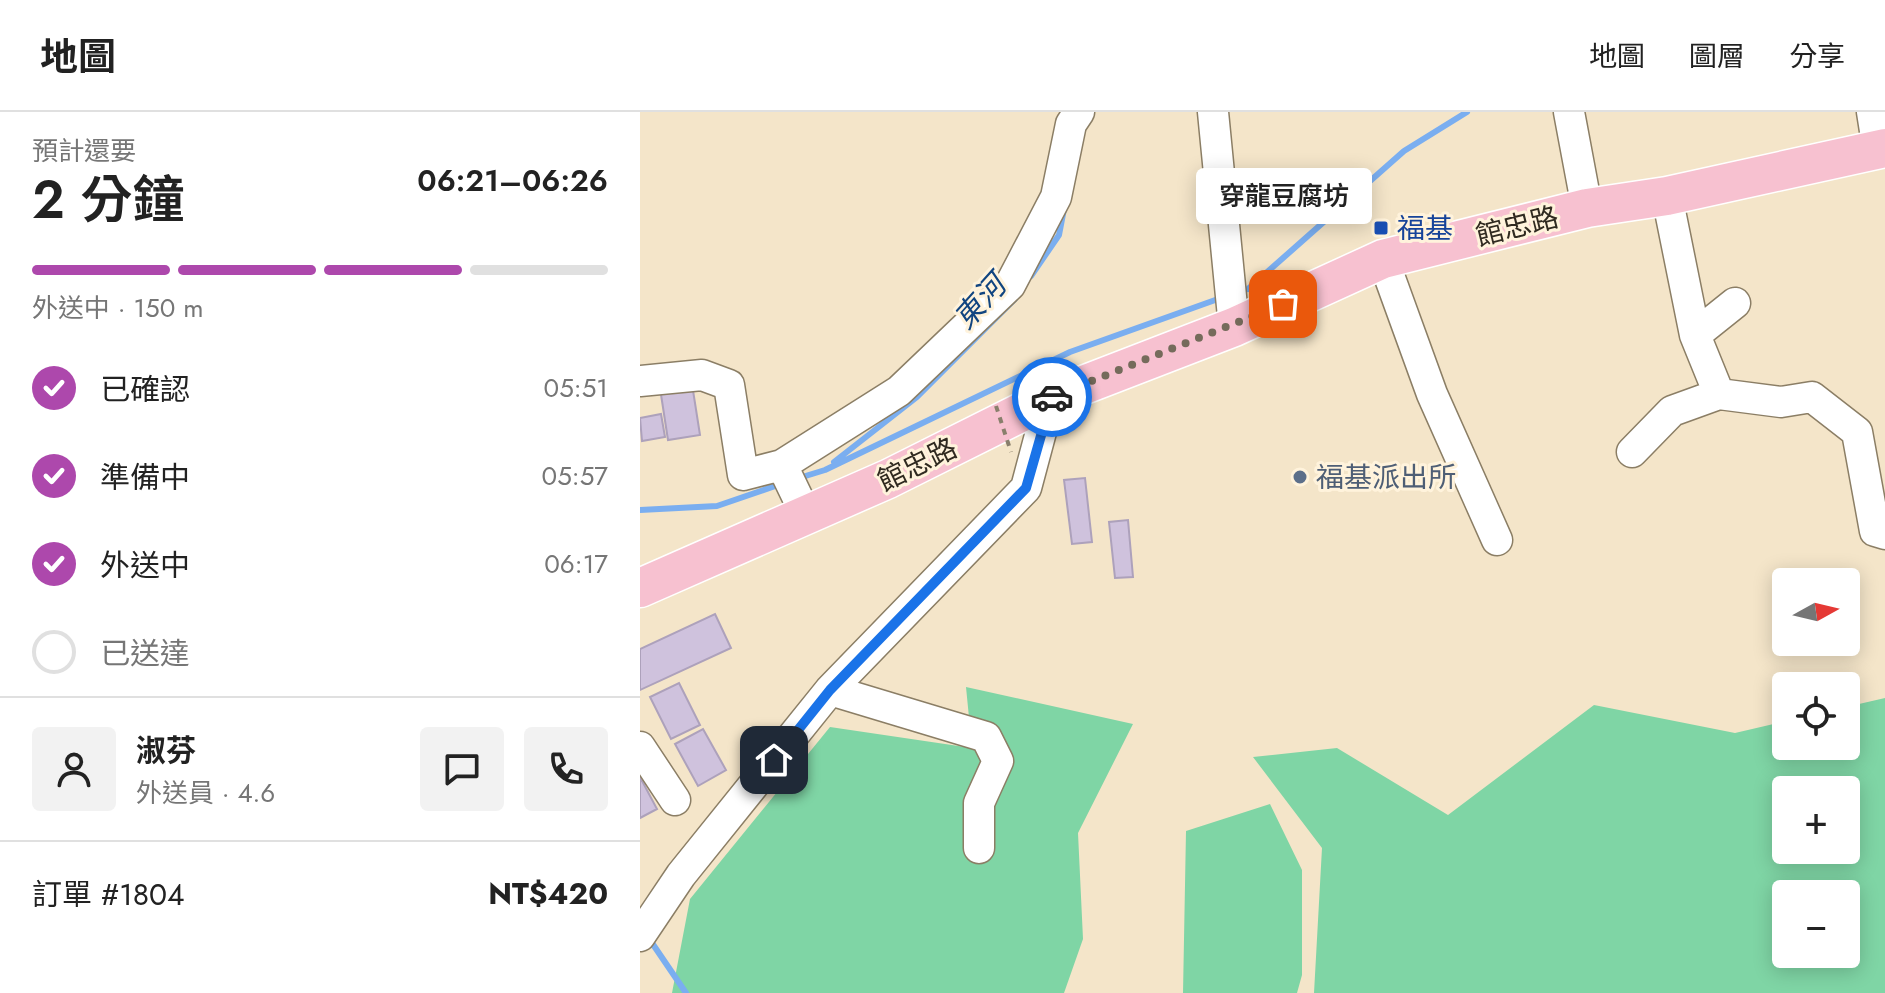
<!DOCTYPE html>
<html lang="zh-TW">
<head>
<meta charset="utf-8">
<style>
  :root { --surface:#fff; --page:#f2f2f2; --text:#222; --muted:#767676; --line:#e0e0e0; --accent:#ad48ac }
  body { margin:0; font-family:Jost,"Noto Sans TC",sans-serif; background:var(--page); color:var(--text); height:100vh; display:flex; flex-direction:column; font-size:30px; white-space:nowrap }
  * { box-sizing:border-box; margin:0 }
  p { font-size:26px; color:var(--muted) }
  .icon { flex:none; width:44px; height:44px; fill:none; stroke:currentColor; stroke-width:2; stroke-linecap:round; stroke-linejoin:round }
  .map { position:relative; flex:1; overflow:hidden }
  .drawer { display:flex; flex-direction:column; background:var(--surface); width:640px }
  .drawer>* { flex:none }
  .needle { width:52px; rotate:82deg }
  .tools { position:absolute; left:1132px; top:456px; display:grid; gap:16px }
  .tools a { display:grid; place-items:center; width:88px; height:88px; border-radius:8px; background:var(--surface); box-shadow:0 4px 20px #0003; font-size:40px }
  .pin { position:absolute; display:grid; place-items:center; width:68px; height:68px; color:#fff; margin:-34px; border-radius:16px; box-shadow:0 4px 12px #0006 }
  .courier { position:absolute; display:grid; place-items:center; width:80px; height:80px; margin:-40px; border:6px solid #1a73e8; border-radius:50%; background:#fff; color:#222; box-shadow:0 2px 10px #0007 }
  .bubble { position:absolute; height:56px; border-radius:8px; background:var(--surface); box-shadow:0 4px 20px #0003; font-size:26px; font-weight:600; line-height:56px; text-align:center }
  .summary em { font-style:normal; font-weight:600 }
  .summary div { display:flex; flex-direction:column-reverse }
  .summary { display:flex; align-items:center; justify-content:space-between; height:136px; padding:0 32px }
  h1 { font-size:52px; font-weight:600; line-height:60px }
  .bar { display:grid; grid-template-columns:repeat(4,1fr); gap:12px 8px; align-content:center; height:96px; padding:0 32px }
  .bar i { height:10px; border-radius:6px; background:var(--line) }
  .bar .on { background:var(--accent) }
  .bar p { grid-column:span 4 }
  .line { display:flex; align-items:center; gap:20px; padding:0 32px; border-top:2px solid var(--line) }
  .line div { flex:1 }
  .round { display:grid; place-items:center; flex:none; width:84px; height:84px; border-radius:8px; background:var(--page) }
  ol { padding:0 32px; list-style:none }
  li { display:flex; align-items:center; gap:24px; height:88px }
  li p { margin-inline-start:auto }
  li .icon { padding:8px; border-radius:50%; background:var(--accent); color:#fff; stroke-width:4 }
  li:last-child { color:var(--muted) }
  li i { width:44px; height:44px; border:4px solid var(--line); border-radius:50% }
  header { display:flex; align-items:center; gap:48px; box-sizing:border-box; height:112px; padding:0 40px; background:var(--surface); border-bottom:2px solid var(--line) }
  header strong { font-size:38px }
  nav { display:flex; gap:44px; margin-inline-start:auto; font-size:28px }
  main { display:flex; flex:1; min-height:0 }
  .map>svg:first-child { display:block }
</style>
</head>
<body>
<header>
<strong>地圖</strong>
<nav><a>地圖</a><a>圖層</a><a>分享</a></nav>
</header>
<main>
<section class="drawer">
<div class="summary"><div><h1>2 分鐘</h1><p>預計還要</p></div><em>06:21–06:26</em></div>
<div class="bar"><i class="on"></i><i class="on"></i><i class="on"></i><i></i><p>外送中 · 150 m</p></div>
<ol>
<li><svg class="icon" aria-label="check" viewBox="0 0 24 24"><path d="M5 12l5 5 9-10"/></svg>已確認<p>05:51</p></li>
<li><svg class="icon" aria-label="check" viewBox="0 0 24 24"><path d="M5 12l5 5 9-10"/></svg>準備中<p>05:57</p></li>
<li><svg class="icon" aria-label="check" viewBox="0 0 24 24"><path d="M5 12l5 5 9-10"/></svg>外送中<p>06:17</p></li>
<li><i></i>已送達</li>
</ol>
<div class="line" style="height:144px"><a class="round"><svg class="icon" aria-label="person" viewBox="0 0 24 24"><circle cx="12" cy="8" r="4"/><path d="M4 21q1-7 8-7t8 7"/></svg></a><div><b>淑芬</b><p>外送員 · 4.6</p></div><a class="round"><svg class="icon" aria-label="chat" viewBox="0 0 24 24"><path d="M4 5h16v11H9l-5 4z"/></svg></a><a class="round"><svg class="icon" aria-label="phone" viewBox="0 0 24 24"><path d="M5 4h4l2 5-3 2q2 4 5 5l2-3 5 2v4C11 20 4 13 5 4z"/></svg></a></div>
<div class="line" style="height:104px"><div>訂單 #1804</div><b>NT$420</b></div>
</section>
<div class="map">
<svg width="1245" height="881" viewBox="0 0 1245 881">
  <rect width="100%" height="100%" fill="#f4e5c9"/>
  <path fill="#7fd5a5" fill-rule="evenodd" d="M 326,575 L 493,612 L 438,721 L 443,827 L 424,881 L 32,881 L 50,787 L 190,615 L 332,636 Z
    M 1245,586 L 1245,881 L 674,881 L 682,736 L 613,645 L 697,636 L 808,703 L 954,593 L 1095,621 L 1146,609 L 1146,634 L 1206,634 L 1206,595 ZM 1146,678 L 1206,678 L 1206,738 L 1146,738 ZM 1146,782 L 1206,782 L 1206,842 L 1146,842 Z
    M 630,692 L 662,758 L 662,863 L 657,881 L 543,881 L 546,719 Z"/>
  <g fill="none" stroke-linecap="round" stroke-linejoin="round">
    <path stroke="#7aaef0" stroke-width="6" d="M 391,164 L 419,123 L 424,97
      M 608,177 L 764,39 L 827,0
      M 194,350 L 277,285 L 375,187
      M 159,366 L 185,358 L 430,240 L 578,187
      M 0,398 L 77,394 L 141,372
      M 10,828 L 46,881"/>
  </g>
  <path fill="#cfc2dd" stroke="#ada1bb" stroke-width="2" d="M 52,272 L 60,323 L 28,328 L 20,276 Z
    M 21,302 L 25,325 L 2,329 L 0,306 Z
    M 445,366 L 452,430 L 432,432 L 424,368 Z
    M 488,408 L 493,465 L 475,466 L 469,410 Z
    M 75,502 L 91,536 L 0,578 L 0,537 Z
    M 39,571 L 60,613 L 31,627 L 10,585 Z
    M 63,617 L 86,658 L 58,674 L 35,632 Z
    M 0,665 L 17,697 L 0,706 Z"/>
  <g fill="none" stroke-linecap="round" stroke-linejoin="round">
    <g stroke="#8b7e65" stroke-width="33">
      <path id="minor" d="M 573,0 L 594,215
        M 929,0 L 947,96
        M 1232,0 L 1238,38
        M 1027,84 L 1055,223 L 1079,282
        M 743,147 L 792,282 L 857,428
        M 1055,223 L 1095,191
        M 0,269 L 62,263 L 89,273 L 103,363 L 142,353 L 259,279 L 370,173 L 416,85 L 431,12 L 439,0
        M 992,340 L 1032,299 L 1079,282 L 1141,290 L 1172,285 L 1217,320 L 1235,419 L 1245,422
        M 142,353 L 166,403
        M 190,578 L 346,625 L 358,649 L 339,691 L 339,736
        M 0,635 L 35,688
        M 0,824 L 41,763 L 190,578 L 386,376 L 410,286"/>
    </g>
    <g stroke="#fff" stroke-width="41">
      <path id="major" d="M 0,476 L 248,367 L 410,286 L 594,215 L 743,147 L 947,96 L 1027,84 L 1245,36"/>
    </g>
    <use href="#minor" stroke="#fff" stroke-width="30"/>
    <use href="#major" stroke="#f7c1d0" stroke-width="38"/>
    <path stroke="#897f6c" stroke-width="4" stroke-dasharray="6 6" stroke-linecap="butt" d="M 356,294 L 371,340"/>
  </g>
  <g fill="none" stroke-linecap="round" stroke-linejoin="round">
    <path stroke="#756b5b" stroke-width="8" stroke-dasharray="0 14.4" d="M 412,285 L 643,192"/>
    <path stroke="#1a73e8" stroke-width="10" d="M 134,648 L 190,578 L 386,376 L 412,285"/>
  </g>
  <rect fill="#1a4fb4" stroke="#fff3dc" stroke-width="3" x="733" y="108" width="16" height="16" rx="4"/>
  <circle fill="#5c6f8a" stroke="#fff3dc" stroke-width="3" cx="660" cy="365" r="8"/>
  <g text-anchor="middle" stroke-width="6" stroke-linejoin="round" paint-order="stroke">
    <g font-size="28" fill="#302a20" stroke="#fff3dc">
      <text transform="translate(877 114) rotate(-14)" y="10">館忠路</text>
      <text transform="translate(277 352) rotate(-26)" y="10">館忠路</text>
    </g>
    <g font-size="28" fill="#164399" stroke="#fff3dc" text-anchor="start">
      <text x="757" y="126">福基</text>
    </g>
    <g font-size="28" fill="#4e5e75" stroke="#fff3dc" text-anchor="start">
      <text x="676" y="375">福基派出所</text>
    </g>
    <g font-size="30" font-style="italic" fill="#114580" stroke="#fff3dc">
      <text transform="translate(340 190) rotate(-48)" y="10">東河</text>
    </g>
  </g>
</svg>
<div class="tools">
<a><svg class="needle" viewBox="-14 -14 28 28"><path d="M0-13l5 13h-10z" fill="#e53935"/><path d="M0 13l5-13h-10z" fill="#767676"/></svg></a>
<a><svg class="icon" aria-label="locate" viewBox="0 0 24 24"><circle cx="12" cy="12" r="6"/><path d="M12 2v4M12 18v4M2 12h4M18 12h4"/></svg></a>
<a>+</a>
<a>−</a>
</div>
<div class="pin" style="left:643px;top:192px;background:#ea580c"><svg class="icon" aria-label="bag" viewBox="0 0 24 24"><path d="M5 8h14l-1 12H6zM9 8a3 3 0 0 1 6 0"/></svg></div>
<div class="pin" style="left:134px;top:648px;background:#1f2937"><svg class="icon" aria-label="home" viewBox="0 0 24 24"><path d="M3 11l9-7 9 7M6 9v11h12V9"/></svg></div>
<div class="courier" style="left:412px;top:285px"><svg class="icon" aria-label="car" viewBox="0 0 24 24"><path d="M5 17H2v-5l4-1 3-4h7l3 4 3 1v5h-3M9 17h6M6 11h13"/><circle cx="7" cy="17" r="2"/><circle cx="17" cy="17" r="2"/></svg></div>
<div class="bubble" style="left:556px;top:56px;width:176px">穿龍豆腐坊</div>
</div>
</main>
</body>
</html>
